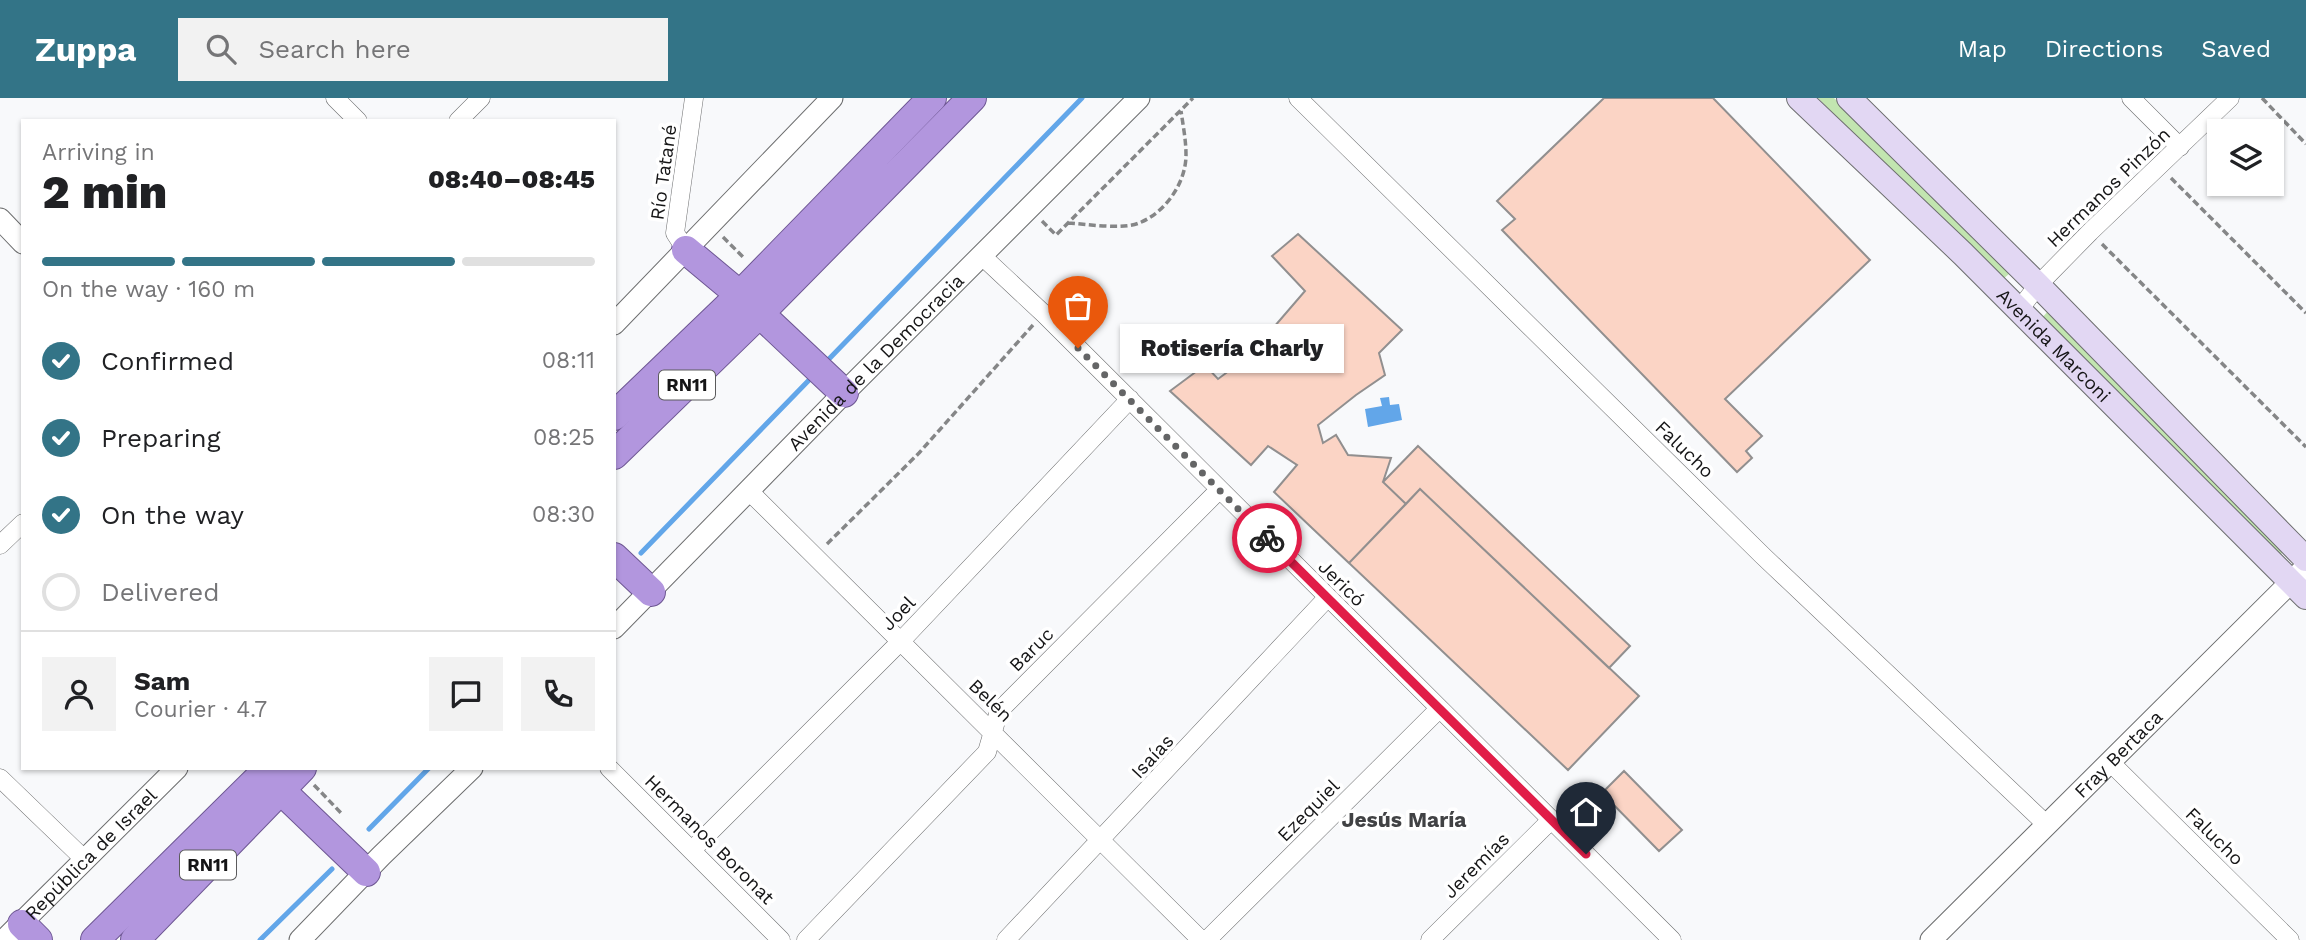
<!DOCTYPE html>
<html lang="en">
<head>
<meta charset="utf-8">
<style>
  :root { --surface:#fff; --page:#f2f2f2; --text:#202124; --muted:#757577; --line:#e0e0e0; --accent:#337487 }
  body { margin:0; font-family:"Work Sans",sans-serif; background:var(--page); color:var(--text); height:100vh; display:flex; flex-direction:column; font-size:26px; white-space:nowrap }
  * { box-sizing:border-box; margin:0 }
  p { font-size:23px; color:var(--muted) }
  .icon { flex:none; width:38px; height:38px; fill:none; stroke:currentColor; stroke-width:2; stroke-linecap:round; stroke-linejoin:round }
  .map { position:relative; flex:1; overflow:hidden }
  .side { position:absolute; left:21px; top:21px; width:595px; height:651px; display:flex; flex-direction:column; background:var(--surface); border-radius:0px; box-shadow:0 2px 5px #0004 }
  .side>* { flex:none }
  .fabs { position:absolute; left:2207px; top:21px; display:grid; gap:14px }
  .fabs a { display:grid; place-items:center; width:77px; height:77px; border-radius:0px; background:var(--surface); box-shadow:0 2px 5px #0004; font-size:35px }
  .pin { position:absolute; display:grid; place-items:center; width:60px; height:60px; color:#fff; margin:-72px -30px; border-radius:50% 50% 50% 0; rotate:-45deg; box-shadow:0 0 7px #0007 }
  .pin .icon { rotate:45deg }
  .courier { position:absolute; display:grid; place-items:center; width:70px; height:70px; margin:-35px; border:5px solid #e11d48; border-radius:50%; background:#fff; color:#222; box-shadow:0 2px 9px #0007 }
  .bubble { position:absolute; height:49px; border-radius:0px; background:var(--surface); box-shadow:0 2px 5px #0004; font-size:23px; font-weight:800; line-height:49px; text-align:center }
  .head em { font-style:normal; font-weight:800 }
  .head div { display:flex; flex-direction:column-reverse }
  .head { display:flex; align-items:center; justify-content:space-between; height:119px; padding:0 21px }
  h1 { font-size:46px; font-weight:800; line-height:52px }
  .bar { display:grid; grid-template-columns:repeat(4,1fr); gap:10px 7px; align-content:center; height:84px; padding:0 21px }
  .bar i { height:9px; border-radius:5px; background:var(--line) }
  .bar .selected { background:var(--accent) }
  .bar p { grid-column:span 4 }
  .line { display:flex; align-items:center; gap:18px; padding:0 21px; border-top:2px solid var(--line) }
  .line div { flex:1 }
  .round { display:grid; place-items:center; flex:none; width:74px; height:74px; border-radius:0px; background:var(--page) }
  ol { padding:0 21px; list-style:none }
  li { display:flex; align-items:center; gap:21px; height:77px }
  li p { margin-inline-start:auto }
  li .icon { padding:7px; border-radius:50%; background:var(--accent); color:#fff; stroke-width:4 }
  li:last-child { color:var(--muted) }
  li i { width:38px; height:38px; border:4px solid var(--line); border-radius:50% }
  header { display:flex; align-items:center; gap:42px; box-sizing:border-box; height:98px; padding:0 35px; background:var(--accent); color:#fff }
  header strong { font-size:33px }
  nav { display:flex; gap:38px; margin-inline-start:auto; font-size:24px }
  .search { width:490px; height:63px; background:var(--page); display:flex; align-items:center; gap:18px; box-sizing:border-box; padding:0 24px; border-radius:0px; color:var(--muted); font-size:26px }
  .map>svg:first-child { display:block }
</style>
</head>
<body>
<header>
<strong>Zuppa</strong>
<div class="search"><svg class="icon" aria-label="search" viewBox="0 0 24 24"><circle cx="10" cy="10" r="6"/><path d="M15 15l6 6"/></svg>Search here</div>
<nav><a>Map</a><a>Directions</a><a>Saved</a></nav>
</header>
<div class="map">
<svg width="2306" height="842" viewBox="0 0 2306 842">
  <rect width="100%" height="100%" fill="#f8f9fb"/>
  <path fill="#c2e5b0" d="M 1818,0 L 1834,0 L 2010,175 L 2001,183 Z
    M 2048,213 L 2288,449 L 2279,458 L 2041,221 Z"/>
  <path fill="#62a6e9" d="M 1389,299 L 1390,307 L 1399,306 L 1402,322 L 1368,329 L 1365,311 L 1382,308 L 1380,300 Z"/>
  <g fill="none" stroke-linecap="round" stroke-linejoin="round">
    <path stroke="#62a6e9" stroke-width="5" d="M 828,262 L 1082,0
      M 641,455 L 812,279
      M 369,731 L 429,670
      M 260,842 L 332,771"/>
  </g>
  <path fill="#fbd4c5" stroke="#918f8f" stroke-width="2" d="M 1604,0 L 1713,0 L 1870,162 L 1725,301 L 1762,338 L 1746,353 L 1752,360 L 1737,374 L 1502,132 L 1515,121 L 1497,103 Z
    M 1298,136 L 1402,232 L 1379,255 L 1385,277 L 1356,297 L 1318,327 L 1323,345 L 1336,337 L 1348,357 L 1391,360 L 1383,384 L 1406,406 L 1349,465 L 1274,394 L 1297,367 L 1268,348 L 1251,367 L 1170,293 L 1205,267 L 1218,281 L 1249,258 L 1305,193 L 1272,158 Z
    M 1418,348 L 1630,548 L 1609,570 L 1420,391 L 1406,406 L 1383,384 Z
    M 1420,391 L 1639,598 L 1568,672 L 1349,465 Z
    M 1624,673 L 1682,732 L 1659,753 L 1602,695 Z"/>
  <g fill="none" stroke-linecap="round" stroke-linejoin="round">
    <g stroke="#6d6e6f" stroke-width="19">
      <path id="minor" d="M 335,0 L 358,23
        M 1298,0 L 1762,457 L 2047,727
        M 2131,0 L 2180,49
        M 458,23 L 481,0
        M 686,152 L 675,135 L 694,0
        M 982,158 L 1044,216 L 1672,842
        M 2019,212 L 2038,187 L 2090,134 L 2230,0
        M 750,394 L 1201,842
        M 0,447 L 23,425
        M 2110,664 L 2290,842
        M 609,670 L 781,842
        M 0,680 L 84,761
        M 692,752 L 901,543 L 1130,301
        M 806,842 L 987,654 L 999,613 L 1219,392
        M 1006,842 L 1327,500
        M 1207,842 L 1439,611
        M 1430,842 L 1551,722"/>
    </g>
    <g stroke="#6d6e6f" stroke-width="23">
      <g id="tertiary">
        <path d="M 0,121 L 23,145"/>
        <path d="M 614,226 L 832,0"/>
        <path id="s1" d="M 614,530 L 844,295 L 1139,0"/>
        <path id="s2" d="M 4,842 L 177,670"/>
        <path d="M 300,842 L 381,758 L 472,670"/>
        <path id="s3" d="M 1931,842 L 2306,469"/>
      </g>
    </g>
    <g stroke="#6d6e6f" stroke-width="26">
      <g id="secondary">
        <path id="s4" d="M 1799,0 L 1963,156 L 2306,499"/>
        <path d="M 1849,0 L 2038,187 L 2306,461"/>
      </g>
    </g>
    <g stroke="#6e5793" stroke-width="30">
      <path id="trunk" d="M 686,152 L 740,197 L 844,295
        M 614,318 L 740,197 L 932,0
        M 614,357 L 759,216 L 972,0
        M 614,459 L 651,494
        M 267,679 L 366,774
        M 22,826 L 38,842
        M 95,842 L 269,670
        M 135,842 L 302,670"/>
    </g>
    <path stroke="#858687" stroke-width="3.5" stroke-dasharray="7 3.5" stroke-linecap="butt" d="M 2262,0 L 2306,46
      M 2171,80 L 2306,215
      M 1042,123 L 1056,137 L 1193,0
      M 1068,125 C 1087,126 1122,132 1139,125 C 1165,115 1186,85 1186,57 C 1186,42 1183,27 1181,13
      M 723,139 L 745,161
      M 2102,146 L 2306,349
      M 827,446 L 919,355 L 1033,227
      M 314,687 L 343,717"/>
    <use href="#minor" stroke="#fff" stroke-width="18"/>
    <use href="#tertiary" stroke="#fff" stroke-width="21"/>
    <use href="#secondary" stroke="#e2d7f3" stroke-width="24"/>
    <use href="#trunk" stroke="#b296de" stroke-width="28"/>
  </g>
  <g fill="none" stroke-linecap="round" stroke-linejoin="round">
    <path stroke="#646566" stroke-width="7" stroke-dasharray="0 12.6" d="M 1078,250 L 1267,440"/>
    <path stroke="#e11d48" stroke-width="9" d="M 1267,440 L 1586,756"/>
  </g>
  <g text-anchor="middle" stroke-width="7" stroke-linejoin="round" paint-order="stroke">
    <g fill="#fff" stroke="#5b5b5c" stroke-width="2">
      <rect x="659" y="272.5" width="56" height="29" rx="5"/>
      <rect x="180" y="752.5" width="56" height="29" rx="5"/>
    </g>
    <g font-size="18" font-weight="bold" fill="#151516">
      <text x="687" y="293">RN11</text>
      <text x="208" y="773">RN11</text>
    </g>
    <g font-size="19" fill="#151516" stroke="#fff">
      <text transform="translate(663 74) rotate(-82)" y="7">Río Tatané</text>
      <text transform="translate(2108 89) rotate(-44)" y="7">Hermanos Pinzón</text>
      <text dy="7" stroke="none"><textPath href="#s4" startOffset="355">Avenida Marconi</textPath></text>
      <text dy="7" stroke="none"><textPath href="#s1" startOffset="373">Avenida de la Democracia</textPath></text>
      <text transform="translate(1685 351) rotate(44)" y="7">Falucho</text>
      <text transform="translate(1342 485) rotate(45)" y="7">Jericó</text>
      <text transform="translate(898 515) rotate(-46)" y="7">Joel</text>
      <text transform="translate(1031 551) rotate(-45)" y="7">Baruc</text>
      <text transform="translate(991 602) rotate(44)" y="7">Belén</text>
      <text dy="7" stroke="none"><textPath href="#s3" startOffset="264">Fray Bertaca</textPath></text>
      <text transform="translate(1152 658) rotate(-47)" y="7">Isaías</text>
      <text transform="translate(1308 712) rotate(-45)" y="7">Ezequiel</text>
      <text transform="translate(2215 738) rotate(45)" y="7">Falucho</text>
      <text transform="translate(710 741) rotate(45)" y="7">Hermanos Boronat</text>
      <text dy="7" stroke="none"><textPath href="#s2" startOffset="122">República de Israel</textPath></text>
      <text transform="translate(1476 767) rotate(-45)" y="7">Jeremías</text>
    </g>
    <g font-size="21" font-weight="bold" fill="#414244" stroke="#fff">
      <text x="1404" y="729">Jesús María</text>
    </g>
  </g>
</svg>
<div class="fabs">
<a><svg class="icon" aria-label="layers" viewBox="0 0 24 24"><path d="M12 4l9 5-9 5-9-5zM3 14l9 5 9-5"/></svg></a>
</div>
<div class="pin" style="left:1078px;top:250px;background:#ea580c"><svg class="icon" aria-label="bag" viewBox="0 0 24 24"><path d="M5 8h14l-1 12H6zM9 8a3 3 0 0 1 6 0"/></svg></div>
<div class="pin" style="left:1586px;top:756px;background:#1f2937"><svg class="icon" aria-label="home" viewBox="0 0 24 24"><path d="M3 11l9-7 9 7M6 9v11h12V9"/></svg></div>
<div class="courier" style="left:1267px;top:440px"><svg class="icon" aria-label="bike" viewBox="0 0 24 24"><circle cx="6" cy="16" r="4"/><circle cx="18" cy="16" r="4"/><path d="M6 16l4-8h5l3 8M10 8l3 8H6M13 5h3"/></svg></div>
<div class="bubble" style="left:1120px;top:226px;width:224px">Rotisería Charly</div>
<section class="side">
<div class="head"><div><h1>2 min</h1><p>Arriving in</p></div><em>08:40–08:45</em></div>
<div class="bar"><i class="selected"></i><i class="selected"></i><i class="selected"></i><i></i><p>On the way · 160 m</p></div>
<ol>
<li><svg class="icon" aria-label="check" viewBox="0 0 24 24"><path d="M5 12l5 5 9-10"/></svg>Confirmed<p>08:11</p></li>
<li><svg class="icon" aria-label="check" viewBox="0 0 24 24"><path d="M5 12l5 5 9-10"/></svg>Preparing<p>08:25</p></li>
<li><svg class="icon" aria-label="check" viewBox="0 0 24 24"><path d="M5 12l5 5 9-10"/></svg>On the way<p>08:30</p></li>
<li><i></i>Delivered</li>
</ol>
<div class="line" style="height:126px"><a class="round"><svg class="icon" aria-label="person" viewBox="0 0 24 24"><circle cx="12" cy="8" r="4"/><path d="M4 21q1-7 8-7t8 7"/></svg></a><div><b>Sam</b><p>Courier · 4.7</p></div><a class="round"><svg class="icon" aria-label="chat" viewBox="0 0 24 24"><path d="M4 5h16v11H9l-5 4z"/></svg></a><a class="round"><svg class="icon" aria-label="phone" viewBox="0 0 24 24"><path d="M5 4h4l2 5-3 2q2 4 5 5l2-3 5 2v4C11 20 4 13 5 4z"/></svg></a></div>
</section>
</div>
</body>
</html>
